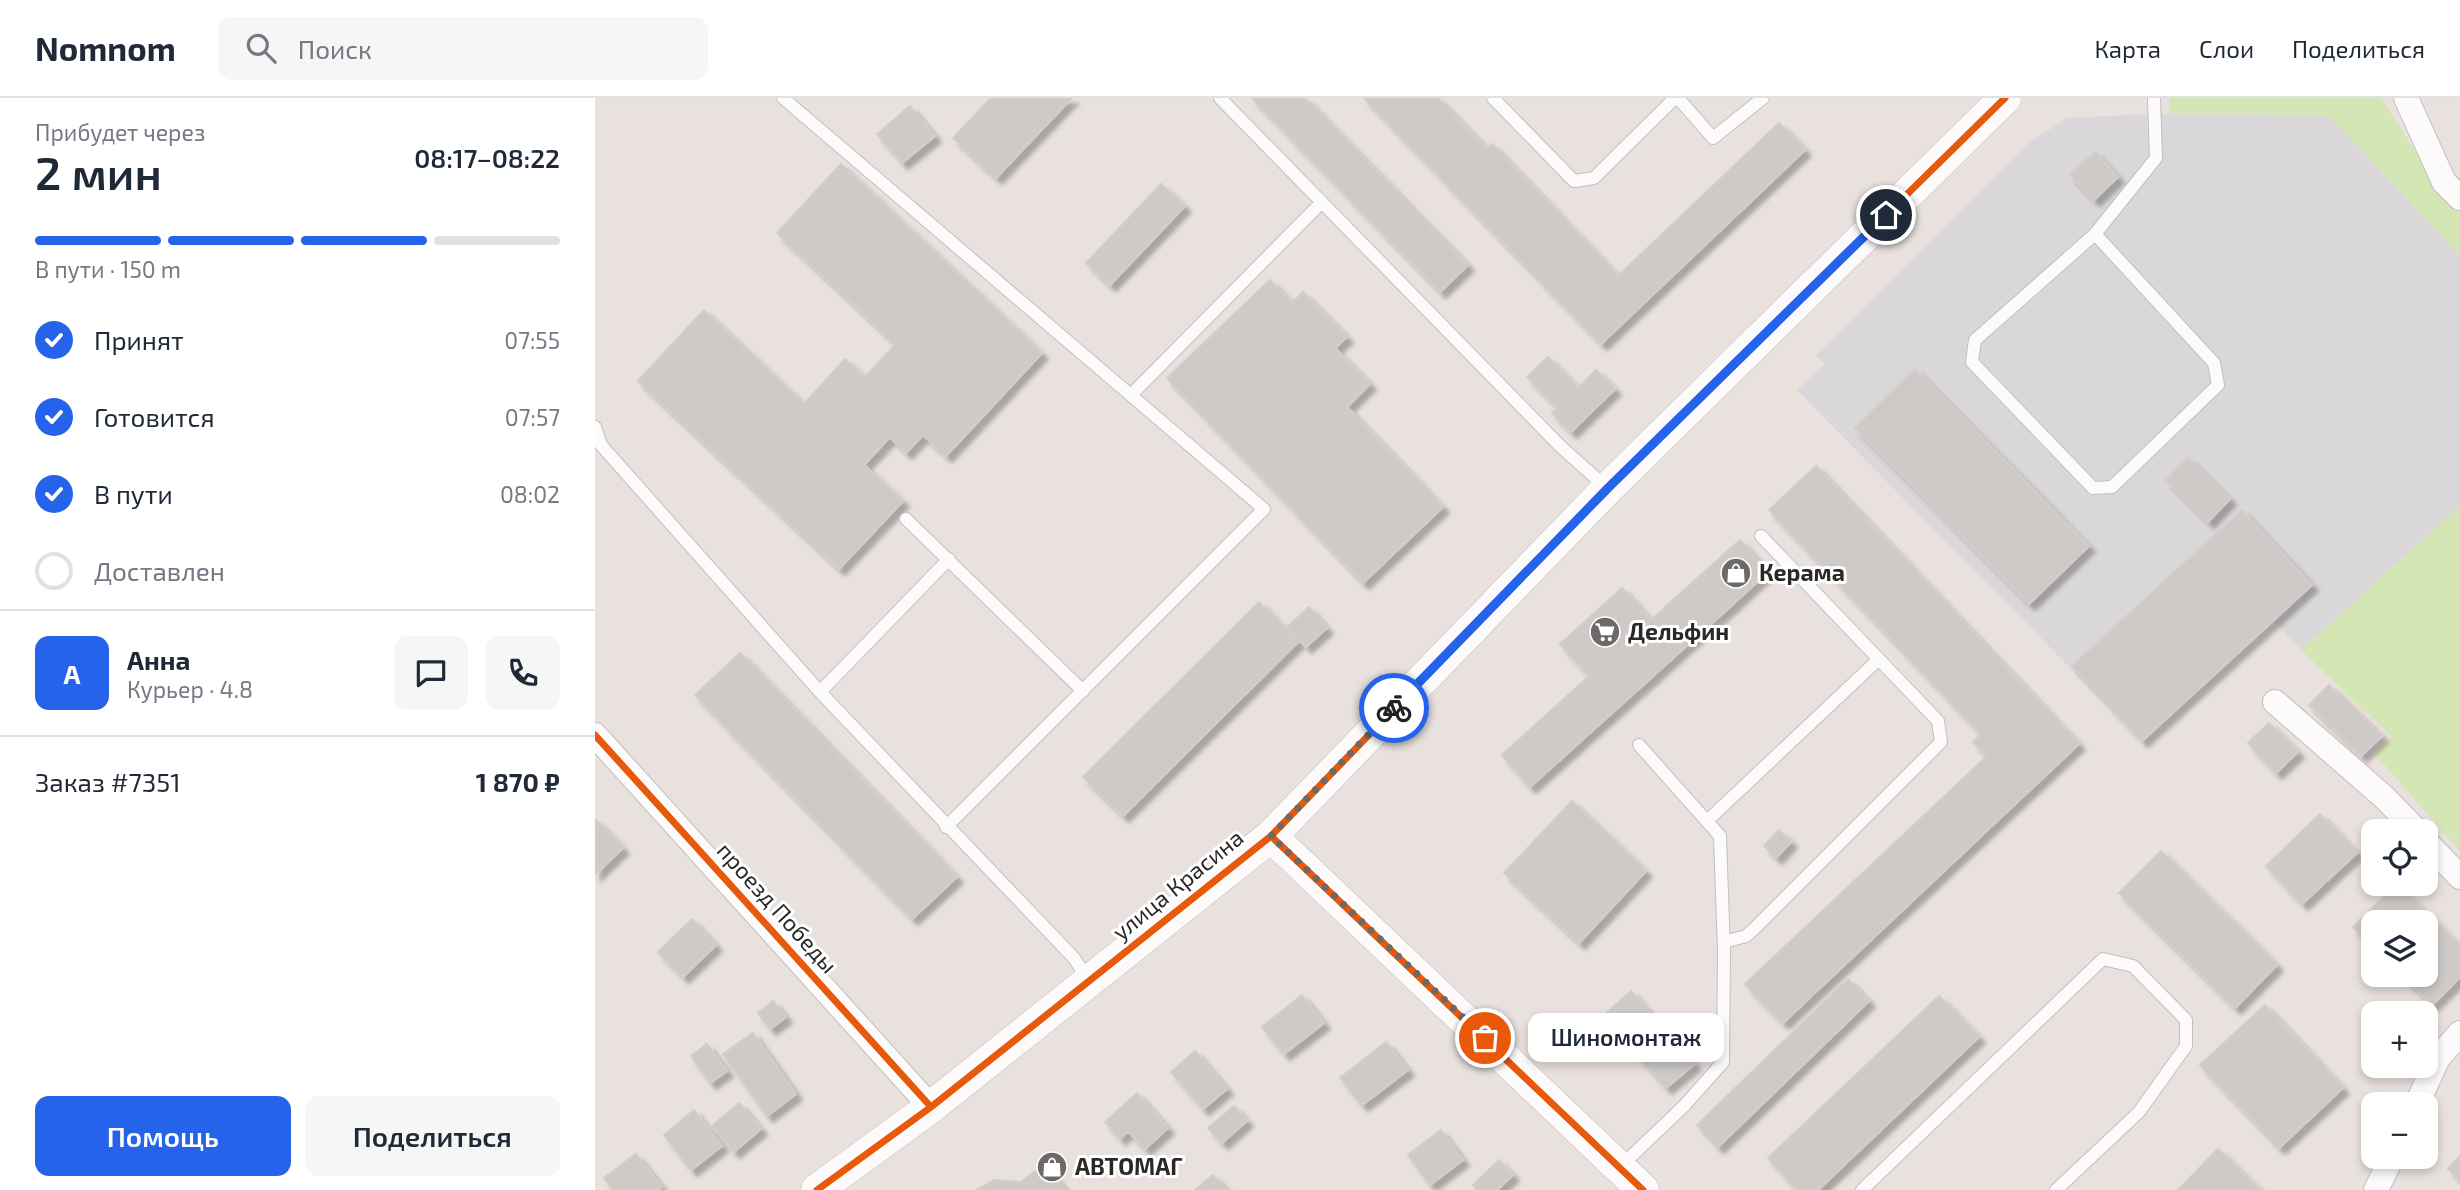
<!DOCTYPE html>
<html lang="ru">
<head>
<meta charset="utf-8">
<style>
  :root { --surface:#fff; --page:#f6f6f7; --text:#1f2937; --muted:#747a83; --line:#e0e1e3; --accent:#2563eb }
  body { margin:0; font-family:"Exo 2",sans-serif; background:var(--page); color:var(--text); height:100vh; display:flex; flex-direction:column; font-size:26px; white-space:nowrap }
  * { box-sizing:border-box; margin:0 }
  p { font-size:23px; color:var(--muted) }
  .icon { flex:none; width:38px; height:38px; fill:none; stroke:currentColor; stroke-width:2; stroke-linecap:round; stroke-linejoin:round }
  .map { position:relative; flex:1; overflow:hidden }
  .details { display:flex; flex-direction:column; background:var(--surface); width:595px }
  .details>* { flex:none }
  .tools { position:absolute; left:1766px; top:721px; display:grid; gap:14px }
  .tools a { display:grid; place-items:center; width:77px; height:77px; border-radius:14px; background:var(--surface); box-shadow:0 4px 10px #0003; font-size:35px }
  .pin { position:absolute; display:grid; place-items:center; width:60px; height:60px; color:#fff; margin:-30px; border:4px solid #fff; border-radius:50%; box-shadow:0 2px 7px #0007 }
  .courier { position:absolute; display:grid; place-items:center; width:70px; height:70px; margin:-35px; border:5px solid #2563eb; border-radius:50%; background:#fff; color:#222; box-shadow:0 2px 9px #0007 }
  .bubble { position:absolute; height:49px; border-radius:14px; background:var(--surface); box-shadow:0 4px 10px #0003; font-size:23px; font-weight:600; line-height:49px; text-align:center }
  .overview em { font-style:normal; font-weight:600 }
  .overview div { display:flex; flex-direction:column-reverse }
  .overview { display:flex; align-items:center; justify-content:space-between; height:119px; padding:0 35px }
  h1 { font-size:46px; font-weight:600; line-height:52px }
  .bar { display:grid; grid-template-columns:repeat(4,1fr); gap:10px 7px; align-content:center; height:84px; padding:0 35px }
  .bar i { height:9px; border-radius:5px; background:var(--line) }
  .bar .on { background:var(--accent) }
  .bar p { grid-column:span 4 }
  .line { display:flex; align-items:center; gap:18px; padding:0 35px; border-top:2px solid var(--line) }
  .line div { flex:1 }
  .round { display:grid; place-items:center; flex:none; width:74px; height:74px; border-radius:14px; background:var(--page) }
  ol { padding:0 35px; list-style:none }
  li { display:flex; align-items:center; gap:21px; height:77px }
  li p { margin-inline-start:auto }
  li .icon { padding:7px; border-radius:50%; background:var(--accent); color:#fff; stroke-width:4 }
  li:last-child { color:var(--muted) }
  li i { width:38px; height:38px; border:4px solid var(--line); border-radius:50% }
  .button { display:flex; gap:14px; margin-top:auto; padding:14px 35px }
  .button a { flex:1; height:80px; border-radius:14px; background:var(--accent); color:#fff; font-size:28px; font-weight:600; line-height:80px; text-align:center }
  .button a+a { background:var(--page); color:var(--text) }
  header { display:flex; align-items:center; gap:42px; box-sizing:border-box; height:98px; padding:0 35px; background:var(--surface); border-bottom:2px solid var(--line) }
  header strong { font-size:33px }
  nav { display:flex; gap:38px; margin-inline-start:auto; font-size:24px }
  .search { width:490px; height:63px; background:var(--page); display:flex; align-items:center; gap:18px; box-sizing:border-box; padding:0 24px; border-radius:14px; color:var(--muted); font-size:26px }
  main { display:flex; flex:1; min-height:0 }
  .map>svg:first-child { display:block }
</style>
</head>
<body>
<header>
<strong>Nomnom</strong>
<div class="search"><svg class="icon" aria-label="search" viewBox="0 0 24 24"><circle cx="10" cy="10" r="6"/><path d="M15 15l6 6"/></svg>Поиск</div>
<nav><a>Карта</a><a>Слои</a><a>Поделиться</a></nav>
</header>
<main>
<section class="details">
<div class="overview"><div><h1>2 мин</h1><p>Прибудет через</p></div><em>08:17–08:22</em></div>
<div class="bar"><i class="on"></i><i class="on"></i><i class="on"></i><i></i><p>В пути · 150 m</p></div>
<ol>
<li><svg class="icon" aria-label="check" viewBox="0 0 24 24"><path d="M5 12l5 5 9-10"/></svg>Принят<p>07:55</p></li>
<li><svg class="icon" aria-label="check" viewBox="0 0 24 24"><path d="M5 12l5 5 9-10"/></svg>Готовится<p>07:57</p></li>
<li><svg class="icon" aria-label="check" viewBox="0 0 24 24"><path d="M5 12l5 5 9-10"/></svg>В пути<p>08:02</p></li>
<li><i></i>Доставлен</li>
</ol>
<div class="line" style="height:126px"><b class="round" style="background:var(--accent);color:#fff">А</b><div><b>Анна</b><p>Курьер · 4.8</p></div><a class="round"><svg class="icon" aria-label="chat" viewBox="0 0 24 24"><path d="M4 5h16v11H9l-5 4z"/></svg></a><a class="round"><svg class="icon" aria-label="phone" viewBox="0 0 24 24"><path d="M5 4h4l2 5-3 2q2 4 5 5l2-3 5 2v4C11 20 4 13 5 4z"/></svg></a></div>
<div class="line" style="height:91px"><div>Заказ #7351</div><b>1 870 ₽</b></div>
<div class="button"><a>Помощь</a><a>Поделиться</a></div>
</section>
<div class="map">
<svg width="1865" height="1092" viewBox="0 0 1865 1092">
  <defs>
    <filter id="shadow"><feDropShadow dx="6" dy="6" stdDeviation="2" flood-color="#0004"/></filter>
  </defs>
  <rect width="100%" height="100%" fill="#e8e1de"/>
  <path fill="#dad7db" d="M 1559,16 L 1733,17 L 1865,157 L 1865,408 L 1706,552 L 1678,523 L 1547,643 L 1202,292 L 1230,267 L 1221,257 L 1438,42 L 1472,20 Z"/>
  <path fill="#d4e6b3" d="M 1574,0 L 1786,0 L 1831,70 L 1865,109 L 1865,157 L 1733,17 L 1575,16 Z
    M 1865,408 L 1865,753 L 1780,656 L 1797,639 L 1706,552 Z"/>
  <path fill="#cecac7" stroke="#d3cdca" stroke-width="2" filter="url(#shadow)" d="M 396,0 L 477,0 L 401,80 L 358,40 Z
    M 657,0 L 710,0 L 873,167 L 845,194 Z
    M 769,0 L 843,0 L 892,51 L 897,46 L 1023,178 L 1184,25 L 1210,52 L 1006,246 Z
    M 315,8 L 340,38 L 307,65 L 282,36 Z
    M 1500,54 L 1523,79 L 1499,102 L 1475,77 Z
    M 246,66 L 447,255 L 351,358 L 328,337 L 311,355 L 295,339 L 269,367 L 308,403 L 244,471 L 43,283 L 109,212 L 209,306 L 250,261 L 270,279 L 301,246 L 182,135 Z
    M 566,86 L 590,108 L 515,187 L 491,165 Z
    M 675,182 L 697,205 L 708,194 L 752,239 L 740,250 L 775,286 L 752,309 L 848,409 L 768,485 L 572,280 Z
    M 953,259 L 983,290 L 1001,272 L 1020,291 L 976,334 L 957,315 L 963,310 L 932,279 Z
    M 1320,271 L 1494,448 L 1434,506 L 1260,330 Z
    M 1593,360 L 1635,401 L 1613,424 L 1571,382 Z
    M 1221,368 L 1484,646 L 1188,925 L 1150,886 L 1392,658 L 1378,644 L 1386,636 L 1174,412 Z
    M 1647,412 L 1717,487 L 1547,643 L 1477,568 Z
    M 1145,442 L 1173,474 L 1136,508 L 1108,475 Z
    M 1108,475 L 1136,508 L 1116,526 L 1087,494 Z
    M 1027,490 L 1056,522 L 994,578 L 965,546 Z
    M 1087,494 L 1116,526 L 935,689 L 907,657 Z
    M 664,504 L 703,544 L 528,718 L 488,679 Z
    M 714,509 L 732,530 L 711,549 L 692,529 Z
    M 145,555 L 362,779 L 317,821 L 100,597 Z
    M 1734,587 L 1787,638 L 1766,658 L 1714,607 Z
    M 1674,625 L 1703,654 L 1681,675 L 1653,645 Z
    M 977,703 L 1051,773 L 984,845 L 909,775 Z
    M 1725,716 L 1762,755 L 1707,806 L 1671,768 Z
    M 0,721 L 28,750 L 0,777 Z
    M 1184,732 L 1196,744 L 1181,760 L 1169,748 Z
    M 1566,753 L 1682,867 L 1640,910 L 1524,795 Z
    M 1802,786 L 1865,848 L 1865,879 L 1837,907 L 1806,877 L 1830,877 L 1830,824 L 1778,824 L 1778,849 L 1758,829 Z
    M 97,821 L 121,847 L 88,879 L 63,854 Z
    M 1253,881 L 1274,903 L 1123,1049 L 1102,1027 Z
    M 1036,893 L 1100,966 L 1071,990 L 1008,918 Z
    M 707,897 L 729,925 L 689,956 L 667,929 Z
    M 1344,898 L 1384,939 L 1223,1092 L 1203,1092 L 1173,1060 Z
    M 178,903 L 191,919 L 175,931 L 163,915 Z
    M 1670,907 L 1748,990 L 1684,1050 L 1605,967 Z
    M 158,935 L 201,996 L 172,1018 L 128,956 Z
    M 791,944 L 813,972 L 767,1007 L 745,980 Z
    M 112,946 L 132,973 L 115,985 L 96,958 Z
    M 600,953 L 632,991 L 608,1011 L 576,974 Z
    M 542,995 L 573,1030 L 550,1051 L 533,1033 L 525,1041 L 510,1024 Z
    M 144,1005 L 166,1031 L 139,1054 L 117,1028 Z
    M 639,1008 L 652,1023 L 627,1045 L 613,1030 Z
    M 99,1012 L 127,1048 L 96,1072 L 69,1037 Z
    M 846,1032 L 868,1062 L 835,1087 L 813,1057 Z
    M 1623,1051 L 1665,1092 L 1583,1092 Z
    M 41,1056 L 67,1089 L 63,1092 L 18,1092 L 9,1080 Z
    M 1865,1058 L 1865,1082 L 1853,1071 Z
    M 904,1062 L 918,1077 L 902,1092 L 882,1092 L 878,1087 Z
    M 450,1066 L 470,1092 L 381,1092 L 400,1082 L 426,1084 Z
    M 618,1077 L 631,1092 L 600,1092 Z"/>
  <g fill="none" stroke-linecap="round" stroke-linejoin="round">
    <g stroke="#c1bfc0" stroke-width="14">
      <path id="service" d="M 188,0 L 669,411 L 351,729
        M 625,0 L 965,348 L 1012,390
        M 898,0 L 979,83 L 999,80 L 1080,0
        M 1083,0 L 1118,40 L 1168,0
        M 1500,136 L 1619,265 L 1623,287 L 1517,389 L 1498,390 L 1377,264 L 1380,242 L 1500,136 L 1561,60 L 1559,0
        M 536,297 L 727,104
        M 0,329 L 6,347 L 225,594 L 478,859 L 494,882
        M 311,421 L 488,593
        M 225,594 L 354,461
        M 1112,723 L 1284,561
        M 1129,844 L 1151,838 L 1158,832 L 1346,644 L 1343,623 L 1166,438
        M 1026,1068 L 1089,1008 L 1128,964 L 1129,853 L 1125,738 L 1044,647
        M 1267,1092 L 1508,861 L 1538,868 L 1591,922 L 1591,948 L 1544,1014 L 1461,1092"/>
    </g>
    <g stroke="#c1bfc0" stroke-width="26">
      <path id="minor" d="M 1811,0 L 1849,84 L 1865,100
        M 1680,604 L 1790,700 L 1822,733
        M 0,637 L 336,1009
        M 1830,743 L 1865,779
        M 1822,1006 L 1843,960 L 1865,935
        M 1781,1092 L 1797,1059"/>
    </g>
    <g stroke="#c1bfc0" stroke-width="33">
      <path id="tertiary" d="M 676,738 L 1048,1092
        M 222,1092 L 336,1009 L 676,738 L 1013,390 L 1410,0"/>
    </g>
    <use href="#service" stroke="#fcfafa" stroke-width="12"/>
    <use href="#minor" stroke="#fcfafa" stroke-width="24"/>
    <use href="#tertiary" stroke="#fcfafa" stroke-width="32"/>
    <g stroke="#fff" stroke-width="11">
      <path id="cycleway" d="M 0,637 L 336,1009
        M 676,738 L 1048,1092
        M 222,1092 L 336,1009 L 676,738 L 1013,390 L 1410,0"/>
    </g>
    <use href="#cycleway" stroke="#e8590c" stroke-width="7"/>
  </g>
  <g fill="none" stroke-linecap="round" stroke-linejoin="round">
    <path stroke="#6c6968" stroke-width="7" stroke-dasharray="0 12.6" d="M 799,610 L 676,738 L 890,940"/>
    <path stroke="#2563eb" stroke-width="9" d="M 799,610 L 1013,390 L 1291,117"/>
  </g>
  <defs>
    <g id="shop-disc" transform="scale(1.575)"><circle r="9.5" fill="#6c6968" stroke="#fff"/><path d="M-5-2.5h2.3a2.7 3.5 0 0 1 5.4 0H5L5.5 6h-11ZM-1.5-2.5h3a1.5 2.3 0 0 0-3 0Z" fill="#fff"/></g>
    <g id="supermarket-disc" transform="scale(1.575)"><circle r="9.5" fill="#6c6968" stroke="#fff"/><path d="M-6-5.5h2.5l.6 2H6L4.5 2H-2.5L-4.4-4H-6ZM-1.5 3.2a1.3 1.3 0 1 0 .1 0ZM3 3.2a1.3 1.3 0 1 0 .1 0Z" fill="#fff"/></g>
  </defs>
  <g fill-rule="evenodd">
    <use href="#shop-disc" x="1141" y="475"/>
    <use href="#supermarket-disc" x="1010" y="534"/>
    <use href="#shop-disc" x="457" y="1069"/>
  </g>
  <g text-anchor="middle" stroke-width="6" stroke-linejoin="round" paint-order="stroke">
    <g font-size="23" font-weight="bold" fill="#292929" stroke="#fff" text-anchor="start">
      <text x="1164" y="483">Керама</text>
      <text x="1033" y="542">Дельфин</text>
      <text x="480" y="1077">АВТОМАГ</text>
    </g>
    <g font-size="23" fill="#292929" stroke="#fff">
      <text transform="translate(583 787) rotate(-39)" y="8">улица Красина</text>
      <text transform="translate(182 810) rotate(48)" y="8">проезд Победы</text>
    </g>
  </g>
</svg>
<div class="tools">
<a><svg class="icon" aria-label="locate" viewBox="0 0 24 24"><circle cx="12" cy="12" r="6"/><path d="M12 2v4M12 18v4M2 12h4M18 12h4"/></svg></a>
<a><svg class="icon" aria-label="layers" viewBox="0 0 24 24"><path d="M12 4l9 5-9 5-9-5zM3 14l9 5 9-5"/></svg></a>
<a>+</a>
<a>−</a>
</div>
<div class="pin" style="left:890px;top:940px;background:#ea580c"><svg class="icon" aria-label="bag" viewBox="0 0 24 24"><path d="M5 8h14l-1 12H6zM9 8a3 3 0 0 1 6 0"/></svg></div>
<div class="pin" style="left:1291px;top:117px;background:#1f2937"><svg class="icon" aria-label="home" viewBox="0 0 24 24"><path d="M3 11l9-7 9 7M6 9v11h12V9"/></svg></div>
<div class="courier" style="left:799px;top:610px"><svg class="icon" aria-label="bike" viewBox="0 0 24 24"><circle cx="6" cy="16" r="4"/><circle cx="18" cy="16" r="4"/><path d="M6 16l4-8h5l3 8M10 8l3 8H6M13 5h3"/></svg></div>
<div class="bubble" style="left:933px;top:915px;width:196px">Шиномонтаж</div>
</div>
</main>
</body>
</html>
